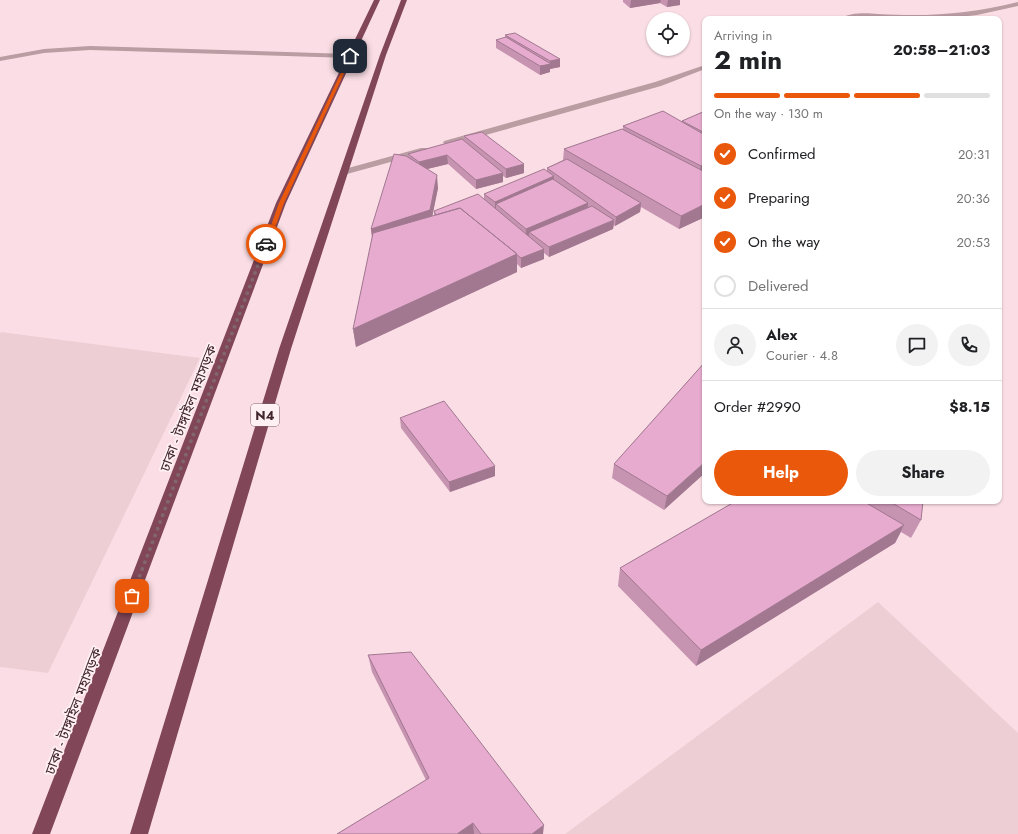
<!DOCTYPE html>
<html lang="en">
<head>
<meta charset="utf-8">
<style>
  :root { --surface:#fff; --page:#f2f2f2; --text:#202124; --muted:#757577; --line:#e0e0e0; --accent:#ea580c }
  body { margin:0; font-family:Jost,"Noto Sans Bengali",sans-serif; background:var(--page); color:var(--text); height:100vh; display:flex; flex-direction:column; font-size:15px; white-space:nowrap }
  * { box-sizing:border-box; margin:0 }
  p { font-size:13px; color:var(--muted) }
  .icon { flex:none; width:22px; height:22px; fill:none; stroke:currentColor; stroke-width:2; stroke-linecap:round; stroke-linejoin:round }
  .map { position:relative; flex:1; overflow:hidden }
  .panel { position:absolute; left:702px; top:16px; width:300px; height:488px; display:flex; flex-direction:column; background:var(--surface); border-radius:8px; box-shadow:0 1px 3px #0004 }
  .panel>* { flex:none }
  .controls { position:absolute; left:646px; top:12px; display:grid; gap:8px }
  .controls a { display:grid; place-items:center; width:44px; height:44px; border-radius:50%; background:var(--surface); box-shadow:0 1px 3px #0004; font-size:20px }
  .pin { position:absolute; display:grid; place-items:center; width:34px; height:34px; color:#fff; margin:-17px; border-radius:8px; box-shadow:0 2px 6px #0006 }
  .courier { position:absolute; display:grid; place-items:center; width:40px; height:40px; margin:-20px; border:3px solid #ea580c; border-radius:50%; background:#fff; color:#222; box-shadow:0 1px 5px #0007 }
  .headline em { font-style:normal; font-weight:700 }
  .headline div { display:flex; flex-direction:column-reverse }
  .headline { display:flex; align-items:center; justify-content:space-between; height:68px; padding:0 12px }
  h1 { font-size:26px; font-weight:700; line-height:30px }
  .bar { display:grid; grid-template-columns:repeat(4,1fr); gap:6px 4px; align-content:center; height:48px; padding:0 12px }
  .bar i { height:5px; border-radius:3px; background:var(--line) }
  .bar .current { background:var(--accent) }
  .bar p { grid-column:span 4 }
  .line { display:flex; align-items:center; gap:10px; padding:0 12px; border-top:1px solid var(--line) }
  .line div { flex:1 }
  .round { display:grid; place-items:center; flex:none; width:42px; height:42px; border-radius:21px; background:var(--page) }
  ol { padding:0 12px; list-style:none }
  li { display:flex; align-items:center; gap:12px; height:44px }
  li p { margin-inline-start:auto }
  li .icon { padding:4px; border-radius:50%; background:var(--accent); color:#fff; stroke-width:4 }
  li:last-child { color:var(--muted) }
  li i { width:22px; height:22px; border:2px solid var(--line); border-radius:50% }
  .primary-button { display:flex; gap:8px; margin-top:auto; padding:8px 12px }
  .primary-button a { flex:1; height:46px; border-radius:24px; background:var(--accent); color:#fff; font-size:16px; font-weight:700; line-height:46px; text-align:center }
  .primary-button a+a { background:var(--page); color:var(--text) }
  .map>svg:first-child { display:block }
</style>
</head>
<body>
<div class="map">
<svg width="1018" height="834" viewBox="0 0 1018 834">
  <rect width="100%" height="100%" fill="#fbdee5"/>
  <path fill="#eeced5" d="M 1,332 L 200,358 L 48,673 L 0,667 L 0,334 Z
    M 878,602 L 1018,733 L 1018,834 L 565,834 Z"/>
  <g fill="none" stroke-linecap="round" stroke-linejoin="round">
    <path fill="#ba9ca3" fill-rule="evenodd" d="M 1018,2 L 1018,6 L 977,15 L 941,19 L 867,17 L 840,19 C 849,12 867,13 878,14 C 930,17 968,14 1018,2 Z
      M 90,46 L 350,54 L 354,56 L 350,58 L 90,50 L 44,53 L 0,61 L 0,57 L 44,49 Z
      M 705,65 L 705,69 L 661,86 L 450,145 L 447,145 L 443,143 L 444,141 L 655,82 Z
      M 421,148 L 427,148 L 428,150 L 427,152 L 347,174 L 344,175 L 340,172 L 341,170 Z"/>
    <path fill="#814657" fill-rule="evenodd" d="M 374,0 L 380,0 L 286,203 L 50,834 L 32,834 L 276,203 Z
      M 401,0 L 407,0 L 386,55 L 291,349 L 148,834 L 130,834 L 279,349 L 380,55 Z"/>
  </g>
  <path fill="#c693b1" d="M 623,0 L 680,0 L 680,5 L 667,7 L 660,3 L 630,8 L 623,2 Z
    M 505,35 L 560,59 L 560,67 L 550,69 L 550,72 L 540,75 L 496,48 L 496,40 L 505,38 Z
    M 705,111 L 705,217 L 679,229 L 641,207 L 640,212 L 615,226 L 614,225 L 613,229 L 549,257 L 544,253 L 544,259 L 521,268 L 517,264 L 517,272 L 356,347 L 353,329 L 372,238 L 371,229 L 408,158 L 408,154 L 464,140 L 464,136 L 524,173 L 506,178 L 503,176 L 503,182 L 476,189 L 448,164 L 427,169 L 438,188 L 432,216 L 434,216 L 434,211 L 484,200 L 484,194 L 547,171 L 547,168 L 563,160 L 564,149 L 623,129 L 623,126 L 682,122 L 682,121 Z
    M 705,362 L 664,510 L 612,478 L 614,464 Z
    M 400,418 L 495,476 L 450,492 L 401,428 Z
    M 736,501 L 923,501 L 921,520 L 911,538 L 901,532 L 895,543 L 696,666 L 618,586 L 620,568 Z
    M 368,655 L 543,834 L 337,834 L 426,780 L 372,672 Z"/>
  <path fill="#a17890" d="M 631,0 L 661,0 L 660,3 L 630,8 Z
    M 668,0 L 680,0 L 680,5 L 667,7 Z
    M 560,59 L 560,67 L 550,69 L 550,72 L 540,75 L 540,66 L 550,64 L 550,61 Z
    M 447,155 L 448,164 L 419,171 L 419,162 Z
    M 524,164 L 524,173 L 506,178 L 506,169 Z
    M 705,164 L 705,177 L 698,180 L 701,166 Z
    M 503,173 L 503,182 L 476,189 L 476,180 Z
    M 437,175 L 438,188 L 431,223 L 373,243 L 371,229 Z
    M 554,176 L 554,185 L 496,204 L 496,211 L 495,211 L 495,202 Z
    M 588,203 L 588,212 L 529,232 L 529,237 L 526,238 L 526,229 Z
    M 641,203 L 640,212 L 615,226 L 616,217 Z
    M 705,204 L 705,217 L 679,229 L 681,216 Z
    M 614,220 L 613,229 L 549,257 L 549,247 Z
    M 544,249 L 544,259 L 521,268 L 521,258 Z
    M 517,254 L 517,272 L 356,347 L 353,329 Z
    M 705,462 L 705,473 L 664,510 L 667,496 Z
    M 495,466 L 495,476 L 450,492 L 449,482 Z
    M 904,525 L 895,543 L 696,666 L 701,650 Z
    M 473,823 L 474,834 L 457,834 Z
    M 544,825 L 543,834 L 532,834 Z"/>
  <path fill="#e6abce" stroke="#a17890" d="M 515,33 L 560,59 L 550,61 L 505,35 Z
    M 506,37 L 551,64 L 540,66 L 496,40 Z
    M 663,111 L 705,135 L 705,164 L 701,166 L 623,126 Z
    M 705,111 L 705,133 L 682,121 Z
    M 622,129 L 705,172 L 705,204 L 681,216 L 564,149 Z
    M 482,132 L 524,164 L 506,169 L 464,136 Z
    M 462,139 L 503,173 L 476,180 L 447,155 L 419,162 L 408,154 Z
    M 394,154 L 406,156 L 437,175 L 430,210 L 371,229 Z
    M 567,159 L 641,203 L 616,217 L 547,168 Z
    M 544,169 L 554,176 L 495,202 L 484,194 Z
    M 553,179 L 588,203 L 526,229 L 496,204 Z
    M 478,194 L 544,249 L 521,258 L 516,254 L 517,254 L 460,208 L 436,215 L 434,211 Z
    M 592,206 L 614,220 L 549,247 L 529,232 Z
    M 460,208 L 517,254 L 353,329 L 373,233 Z
    M 705,362 L 705,462 L 667,496 L 614,464 Z
    M 444,401 L 495,466 L 449,482 L 400,418 Z
    M 736,501 L 863,501 L 904,525 L 701,650 L 620,568 Z
    M 889,501 L 923,501 L 921,520 Z
    M 411,652 L 544,825 L 532,834 L 481,834 L 473,823 L 457,834 L 337,834 L 429,778 L 368,655 Z"/>
  <path fill="#ea580c" d="M 349,56 L 352,56 L 284,203 L 269,244 L 264,245 L 279,203 Z"/>
  <g fill="none" stroke-linecap="round" stroke-linejoin="round">
    <path stroke="#82666d" stroke-width="4" stroke-dasharray="0 7.2" d="M 132,596 L 266,244"/>
  </g>
  <g text-anchor="middle" stroke-width="3.5" stroke-linejoin="round" paint-order="stroke">
    <rect fill="#fff0f3" stroke="#7a6368" stroke-width="1" x="251" y="404" width="28" height="22" rx="3"/>
    <g font-size="13" font-weight="bold" fill="#41262d">
      <text x="265" y="420">N4</text>
    </g>
    <g font-size="14" fill="#41262d" stroke="#fff0f3">
      <text transform="translate(188 408) rotate(-69)" y="5">ঢাকা - টাঙ্গাইল মহাসড়ক</text>
      <text transform="translate(73 711) rotate(-69)" y="5">ঢাকা - টাঙ্গাইল মহাসড়ক</text>
    </g>
  </g>
</svg>
<div class="controls">
<a><svg class="icon" aria-label="locate" viewBox="0 0 24 24"><circle cx="12" cy="12" r="6"/><path d="M12 2v4M12 18v4M2 12h4M18 12h4"/></svg></a>
</div>
<div class="pin" style="left:132px;top:596px;background:#ea580c"><svg class="icon" aria-label="bag" viewBox="0 0 24 24"><path d="M5 8h14l-1 12H6zM9 8a3 3 0 0 1 6 0"/></svg></div>
<div class="pin" style="left:350px;top:56px;background:#1f2937"><svg class="icon" aria-label="home" viewBox="0 0 24 24"><path d="M3 11l9-7 9 7M6 9v11h12V9"/></svg></div>
<div class="courier" style="left:266px;top:244px"><svg class="icon" aria-label="car" viewBox="0 0 24 24"><path d="M5 17H2v-5l4-1 3-4h7l3 4 3 1v5h-3M9 17h6M6 11h13"/><circle cx="7" cy="17" r="2"/><circle cx="17" cy="17" r="2"/></svg></div>
<section class="panel">
<div class="headline"><div><h1>2 min</h1><p>Arriving in</p></div><em>20:58–21:03</em></div>
<div class="bar"><i class="current"></i><i class="current"></i><i class="current"></i><i></i><p>On the way · 130 m</p></div>
<ol>
<li><svg class="icon" aria-label="check" viewBox="0 0 24 24"><path d="M5 12l5 5 9-10"/></svg>Confirmed<p>20:31</p></li>
<li><svg class="icon" aria-label="check" viewBox="0 0 24 24"><path d="M5 12l5 5 9-10"/></svg>Preparing<p>20:36</p></li>
<li><svg class="icon" aria-label="check" viewBox="0 0 24 24"><path d="M5 12l5 5 9-10"/></svg>On the way<p>20:53</p></li>
<li><i></i>Delivered</li>
</ol>
<div class="line" style="height:72px"><a class="round"><svg class="icon" aria-label="person" viewBox="0 0 24 24"><circle cx="12" cy="8" r="4"/><path d="M4 21q1-7 8-7t8 7"/></svg></a><div><b>Alex</b><p>Courier · 4.8</p></div><a class="round"><svg class="icon" aria-label="chat" viewBox="0 0 24 24"><path d="M4 5h16v11H9l-5 4z"/></svg></a><a class="round"><svg class="icon" aria-label="phone" viewBox="0 0 24 24"><path d="M5 4h4l2 5-3 2q2 4 5 5l2-3 5 2v4C11 20 4 13 5 4z"/></svg></a></div>
<div class="line" style="height:52px"><div>Order #2990</div><b>$8.15</b></div>
<div class="primary-button"><a>Help</a><a>Share</a></div>
</section>
</div>
</body>
</html>
